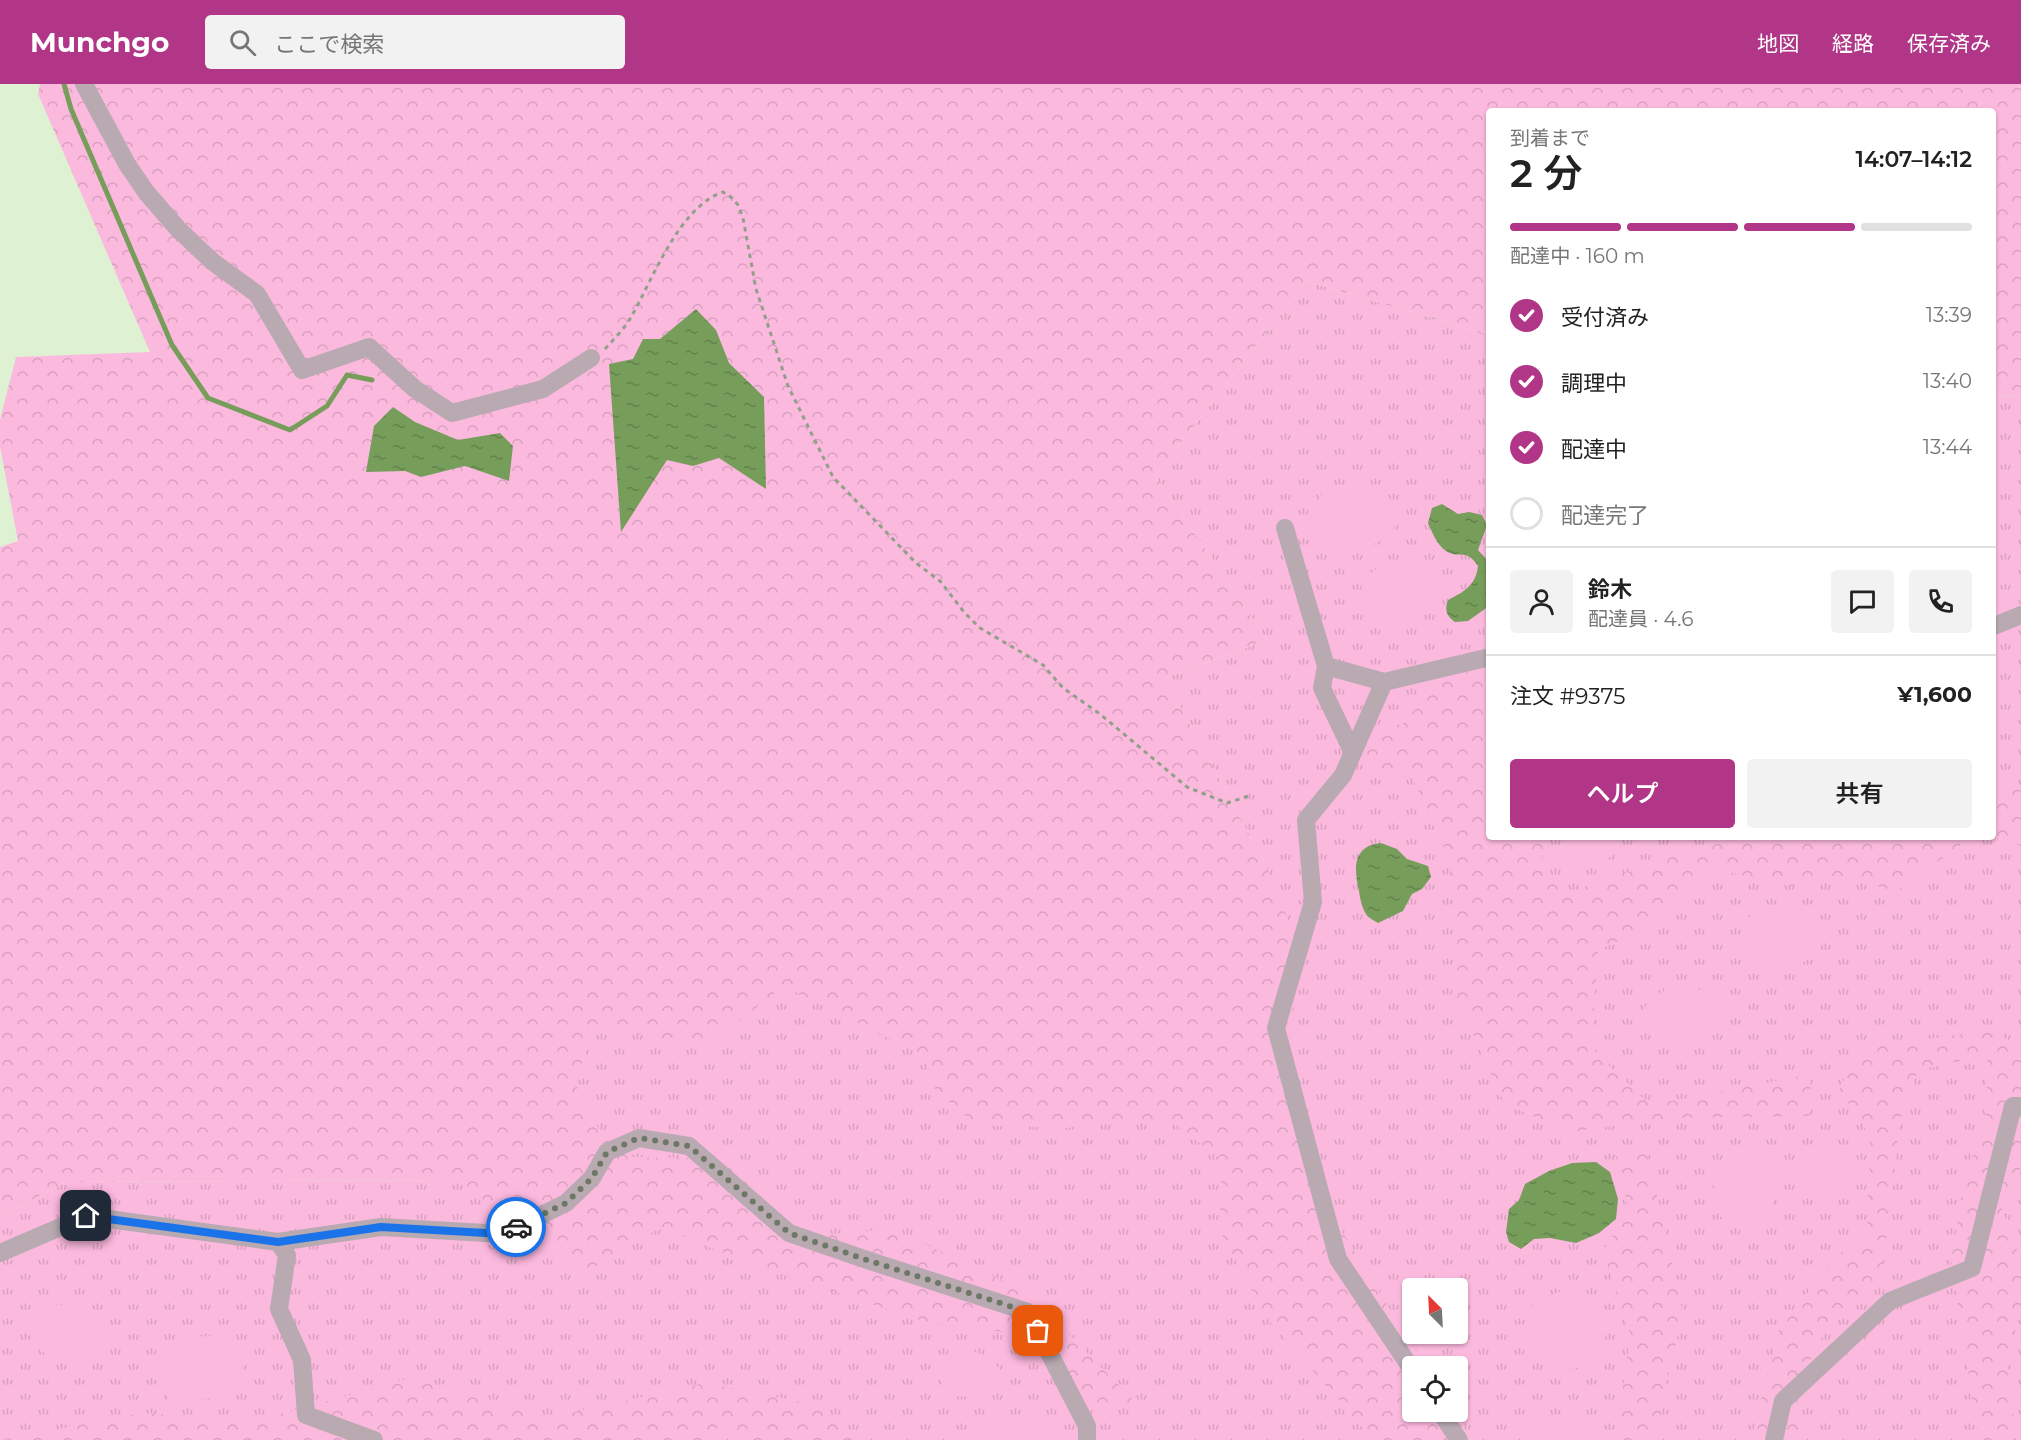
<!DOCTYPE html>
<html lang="ja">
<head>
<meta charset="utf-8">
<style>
  :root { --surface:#fff; --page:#f2f2f2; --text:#222; --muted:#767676; --line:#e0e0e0; --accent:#b13687 }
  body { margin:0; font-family:Montserrat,"Noto Sans JP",sans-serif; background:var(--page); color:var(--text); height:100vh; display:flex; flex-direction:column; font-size:22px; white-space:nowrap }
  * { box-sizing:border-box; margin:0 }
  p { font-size:20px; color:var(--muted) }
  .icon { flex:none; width:33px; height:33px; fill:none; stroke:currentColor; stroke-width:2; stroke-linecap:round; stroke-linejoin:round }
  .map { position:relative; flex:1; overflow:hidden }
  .panel { position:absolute; left:1486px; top:24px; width:510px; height:732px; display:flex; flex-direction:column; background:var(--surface); border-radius:6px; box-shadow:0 2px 4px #0004 }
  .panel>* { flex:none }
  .needle { width:39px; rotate:336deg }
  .controls { position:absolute; left:1402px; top:1194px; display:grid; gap:12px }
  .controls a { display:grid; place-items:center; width:66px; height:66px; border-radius:6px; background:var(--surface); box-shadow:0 2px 4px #0004; font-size:30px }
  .pin { position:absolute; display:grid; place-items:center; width:51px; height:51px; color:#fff; margin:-26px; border-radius:12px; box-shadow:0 3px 9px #0006 }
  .courier { position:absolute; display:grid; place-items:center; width:60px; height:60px; margin:-30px; border:4px solid #1a73e8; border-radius:50%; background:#fff; color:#222; box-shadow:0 2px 8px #0007 }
  .headline em { font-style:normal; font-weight:600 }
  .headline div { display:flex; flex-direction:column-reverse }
  .headline { display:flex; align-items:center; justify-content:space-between; height:102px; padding:0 24px }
  h1 { font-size:39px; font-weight:600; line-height:45px }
  .bar { display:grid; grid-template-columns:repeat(4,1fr); gap:9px 6px; align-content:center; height:72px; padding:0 24px }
  .bar i { height:8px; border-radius:4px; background:var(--line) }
  .bar .active { background:var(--accent) }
  .bar p { grid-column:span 4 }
  .line { display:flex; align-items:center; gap:15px; padding:0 24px; border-top:2px solid var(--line) }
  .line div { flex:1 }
  .round { display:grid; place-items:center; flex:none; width:63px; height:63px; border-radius:6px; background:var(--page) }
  ol { padding:0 24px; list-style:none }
  li { display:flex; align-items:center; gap:18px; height:66px }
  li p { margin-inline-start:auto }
  li .icon { padding:6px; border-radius:50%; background:var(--accent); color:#fff; stroke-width:4 }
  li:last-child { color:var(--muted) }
  li i { width:33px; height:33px; border:3px solid var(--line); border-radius:50% }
  .cta { display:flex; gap:12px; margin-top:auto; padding:12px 24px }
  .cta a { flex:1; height:69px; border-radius:6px; background:var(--accent); color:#fff; font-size:24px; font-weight:600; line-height:69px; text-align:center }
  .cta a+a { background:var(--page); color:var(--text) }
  header { display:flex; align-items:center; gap:36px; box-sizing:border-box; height:84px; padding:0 30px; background:var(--accent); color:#fff }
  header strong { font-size:28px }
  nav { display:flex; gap:33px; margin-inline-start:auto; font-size:21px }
  .search { width:420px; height:54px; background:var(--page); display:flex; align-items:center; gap:15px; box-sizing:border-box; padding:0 21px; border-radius:6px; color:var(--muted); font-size:22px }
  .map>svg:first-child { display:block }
</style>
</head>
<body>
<header>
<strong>Munchgo</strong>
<div class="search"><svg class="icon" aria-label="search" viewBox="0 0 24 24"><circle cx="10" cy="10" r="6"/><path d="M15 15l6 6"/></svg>ここで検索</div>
<nav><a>地図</a><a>経路</a><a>保存済み</a></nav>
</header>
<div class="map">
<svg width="2021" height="1356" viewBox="0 0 2021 1356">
  <defs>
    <pattern id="grass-tufts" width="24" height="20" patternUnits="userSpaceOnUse" patternTransform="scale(1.5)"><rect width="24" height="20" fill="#fcb9de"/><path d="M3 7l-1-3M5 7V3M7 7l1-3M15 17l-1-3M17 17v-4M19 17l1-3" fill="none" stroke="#d8a0bf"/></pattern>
    <pattern id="forest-crowns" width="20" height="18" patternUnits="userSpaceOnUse" patternTransform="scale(1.5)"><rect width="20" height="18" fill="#fcb9de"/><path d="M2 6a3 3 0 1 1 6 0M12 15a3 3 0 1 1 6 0" fill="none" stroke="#d8a0bf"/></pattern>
    <pattern id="water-ripples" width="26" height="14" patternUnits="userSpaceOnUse" patternTransform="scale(1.5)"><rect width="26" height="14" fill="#779d5b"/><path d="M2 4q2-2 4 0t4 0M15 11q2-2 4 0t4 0" fill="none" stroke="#62814b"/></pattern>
  </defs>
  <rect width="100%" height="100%" fill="#def1d3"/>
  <path fill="url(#grass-tufts)" fill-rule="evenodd" d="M 1306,197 L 1489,251 L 1490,753 L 1994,753 L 1994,313 L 2021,312 L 2021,1356 L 0,1356 L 0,1133 L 66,1098 L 454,1096 L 567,905 L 1265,780 L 1165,594 L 1267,556 L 1155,392 ZM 1413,1204 L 1458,1204 L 1458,1250 L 1413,1250 ZM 1413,1282 L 1458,1282 L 1458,1328 L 1413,1328 Z"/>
  <path fill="url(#forest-crowns)" d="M 40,0 L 2021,0 L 2021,312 L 1994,313 L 1994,27 L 1490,27 L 1489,251 L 1306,197 L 1155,392 L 1267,556 L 1165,594 L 1265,780 L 1301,868 L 1283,1010 L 1343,1149 L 1425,1282 L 1413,1282 L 1413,1328 L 1453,1328 L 1470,1356 L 1373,1356 L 1265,1232 L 1219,1145 L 1223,1077 L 1167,1034 L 1066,1044 L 976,1041 L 935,1006 L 924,972 L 783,902 L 706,964 L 598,941 L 574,997 L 603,1053 L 631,1073 L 726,1075 L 819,1151 L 893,1145 L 1029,1209 L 1137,1320 L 1101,1328 L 1018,1250 L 926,1238 L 737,1175 L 662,1143 L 589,1186 L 454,1096 L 66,1098 L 0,1133 L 0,463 L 18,457 L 0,363 L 0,336 L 16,273 L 150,268 L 38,10 Z
    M 1489,558 L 1490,753 L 1546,753 L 1539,786 L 1572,807 L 1677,771 L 1745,753 L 1972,753 L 1897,807 L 1829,792 L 1790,802 L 1715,785 L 1659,837 L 1598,867 L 1591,964 L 1650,1021 L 1811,990 L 1809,1032 L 1675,1034 L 1570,1048 L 1505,1020 L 1456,914 L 1451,780 L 1412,693 L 1368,690 L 1357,651 L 1403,640 L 1461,569 Z
    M 2019,701 L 2021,701 L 2021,762 L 1994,751 L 1994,709 Z
    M 1994,946 L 2021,966 L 2021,1079 L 2019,1095 L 2000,1119 L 2021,1177 L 2021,1221 L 2008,1282 L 2016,1356 L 1979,1356 L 1951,1176 L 1966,1086 L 1985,1051 L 1988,970 L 1918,987 L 1899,1039 L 1894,1095 L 1882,1188 L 1814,1262 L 1801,1320 L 1800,1356 L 1751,1356 L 1778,1248 L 1835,1172 L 1867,1155 L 1870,1052 L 1839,1005 L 1860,964 Z
    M 1613,1061 L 1647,1068 L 1683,1229 L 1653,1356 L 1616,1356 L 1630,1251 L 1603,1167 L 1629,1126 Z
    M 411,1294 L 548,1334 L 705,1299 L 808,1319 L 863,1356 L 746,1356 L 717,1344 L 704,1356 L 0,1356 L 142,1329 L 254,1337 Z"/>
  <path fill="#fcb9de" d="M 1351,398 C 1386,405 1400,411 1393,449 C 1368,466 1359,466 1329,463 C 1308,441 1307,437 1322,409 Z
    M 1396,478 C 1411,481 1432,485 1437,503 C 1439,507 1438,514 1438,518 C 1426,532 1405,548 1385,543 C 1368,538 1353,507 1366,493 C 1375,484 1385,481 1396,478 Z
    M 1570,753 L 1601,753 L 1606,757 L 1612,772 L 1600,779 L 1569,782 L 1565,757 Z
    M 1773,821 C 1791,821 1796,826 1811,835 C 1847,859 1794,892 1769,885 C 1761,883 1756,876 1752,870 C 1743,858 1744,849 1747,835 L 1758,826 Z
    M 1679,904 L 1711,907 L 1721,916 L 1727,931 C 1725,935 1722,939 1719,943 C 1708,956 1676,969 1660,961 C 1654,958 1648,948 1646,942 C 1639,916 1655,907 1679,904 Z
    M 1827,1057 C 1852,1060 1857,1075 1858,1098 C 1841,1118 1833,1126 1807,1114 L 1800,1098 L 1796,1080 L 1807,1063 Z
    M 1763,1069 C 1766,1072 1771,1075 1774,1078 C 1798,1105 1749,1162 1723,1135 C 1714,1125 1713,1097 1713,1085 C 1728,1073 1744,1070 1763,1069 Z
    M 1568,1205 L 1589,1210 L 1604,1226 L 1606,1243 L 1604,1265 L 1590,1281 L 1564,1287 L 1546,1277 L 1529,1249 L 1529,1231 L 1536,1216 Z
    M 81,1220 C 100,1227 108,1231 110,1251 C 86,1280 78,1267 47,1271 C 23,1253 19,1231 53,1222 C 62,1220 72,1221 81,1220 Z
    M 218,1252 L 233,1262 L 243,1276 C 242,1282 243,1289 240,1294 C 227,1317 193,1318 170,1316 C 164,1308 155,1299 154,1288 C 153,1271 180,1255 194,1253 C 202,1252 210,1252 218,1252 Z
    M 962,1266 C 986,1270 993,1271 1004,1294 C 993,1316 976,1313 953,1312 L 942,1299 L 938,1285 C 943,1273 949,1268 962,1266 Z
    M 1559,1330 C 1576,1331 1597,1335 1596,1356 L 1523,1356 C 1525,1338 1545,1334 1559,1330 Z
    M 1013,1331 C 1035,1333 1045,1334 1054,1356 L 977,1356 L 994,1340 Z"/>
  <path fill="url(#water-ripples)" d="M 696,225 L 716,246 L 729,279 L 764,313 L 766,405 L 719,374 L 693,382 L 667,376 L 621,448 L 609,280 L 633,275 L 643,255 L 660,255 Z
    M 393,323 L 415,338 L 458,356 L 500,349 L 513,362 L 509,397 L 465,382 L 421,393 L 405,387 L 366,388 L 374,342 Z
    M 1442,420 L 1458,430 L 1469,428 L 1482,431 L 1487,441 L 1478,466 L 1489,478 L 1489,522 L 1468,537 L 1455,538 C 1447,532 1444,527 1448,516 C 1464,508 1476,501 1478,482 C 1465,463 1461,476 1446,467 C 1437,461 1432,448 1428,439 L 1432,424 Z
    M 1381,759 L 1397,765 L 1407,775 L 1428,782 L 1431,793 L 1422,805 L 1412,810 L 1403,827 L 1378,839 C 1374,836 1368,834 1366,830 C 1362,824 1360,814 1359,807 C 1354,785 1352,762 1381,759 Z
    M 1596,1078 L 1610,1088 L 1618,1115 L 1616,1135 L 1599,1149 L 1576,1159 L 1550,1154 L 1534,1155 L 1521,1165 L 1509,1158 L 1506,1148 L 1509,1125 L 1519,1116 L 1525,1100 L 1549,1087 L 1572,1079 Z"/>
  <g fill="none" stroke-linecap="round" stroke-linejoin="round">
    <path stroke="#779d5b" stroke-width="5" d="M 64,0 L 71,25 L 172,261 L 208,314 L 290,346 L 327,322 L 347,291 L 372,296"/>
    <path stroke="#92a08a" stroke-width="3" stroke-dasharray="4.5 4.5" stroke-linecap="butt" d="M 605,265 C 614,255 625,244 631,233 C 653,195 679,123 723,108 L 731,113 L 738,121 L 743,134 L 756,205 L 788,302 L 833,393 L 916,479 L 940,497 L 964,528 L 980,544 L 1043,581 L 1063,604 L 1100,630 L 1187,703 L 1227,719 L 1252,711"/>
    <path stroke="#b9aab2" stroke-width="18" d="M 84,0 L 127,80 L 146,108 L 178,145 L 213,178 L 257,210 L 302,286 L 369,263 L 415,305 L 452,329 L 543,305 L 591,274
      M 1285,444 L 1326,582 L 1322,604 L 1353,669
      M 1994,542 L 2021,531
      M 1326,582 L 1384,598 L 1490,573
      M 1384,598 L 1343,691 L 1306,736 L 1313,818 L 1276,944 L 1338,1175 L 1413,1287
      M 278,1158 L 287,1171 L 279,1225 L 302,1276 L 306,1331 L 374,1356
      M 0,1169 L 86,1132 L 278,1158 L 381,1143 L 503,1150 L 566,1119 L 592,1094 L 607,1068 L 639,1054 L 689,1062 L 789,1149 L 867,1176 L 1028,1228 L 1087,1342 L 1087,1356
      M 1440,1328 L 1459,1356
      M 1774,1356 L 1783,1317 L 1890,1217 L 1972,1184 L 2013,1022 L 2021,1022"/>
  </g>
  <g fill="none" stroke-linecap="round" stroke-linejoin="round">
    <path stroke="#6d7866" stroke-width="6" stroke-dasharray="0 10.8" d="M 516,1143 L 566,1119 L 592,1094 L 607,1068 L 639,1054 L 689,1062 L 789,1149 L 867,1176 L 1028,1228 L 1038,1247"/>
    <path stroke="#1a73e8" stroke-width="8" d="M 86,1132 L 278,1158 L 381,1143 L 503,1150 L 516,1143"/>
  </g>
</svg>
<div class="controls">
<a><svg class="needle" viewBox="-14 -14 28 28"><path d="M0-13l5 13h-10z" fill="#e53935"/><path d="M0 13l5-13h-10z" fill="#767676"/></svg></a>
<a><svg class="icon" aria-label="locate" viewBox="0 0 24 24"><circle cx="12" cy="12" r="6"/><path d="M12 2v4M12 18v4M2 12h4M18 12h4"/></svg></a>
</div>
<div class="pin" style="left:1038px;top:1247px;background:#ea580c"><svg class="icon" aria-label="bag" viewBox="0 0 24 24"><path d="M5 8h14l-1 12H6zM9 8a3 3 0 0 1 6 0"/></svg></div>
<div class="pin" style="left:86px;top:1132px;background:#1f2937"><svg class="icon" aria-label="home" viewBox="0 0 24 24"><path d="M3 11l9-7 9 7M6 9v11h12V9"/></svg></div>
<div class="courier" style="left:516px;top:1143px"><svg class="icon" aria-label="car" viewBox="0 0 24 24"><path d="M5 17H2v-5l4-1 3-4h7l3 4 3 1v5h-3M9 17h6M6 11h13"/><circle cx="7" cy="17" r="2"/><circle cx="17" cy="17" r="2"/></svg></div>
<section class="panel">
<div class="headline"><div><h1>2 分</h1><p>到着まで</p></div><em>14:07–14:12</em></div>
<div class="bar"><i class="active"></i><i class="active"></i><i class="active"></i><i></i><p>配達中 · 160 m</p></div>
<ol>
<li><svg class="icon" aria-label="check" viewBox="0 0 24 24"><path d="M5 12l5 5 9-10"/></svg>受付済み<p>13:39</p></li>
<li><svg class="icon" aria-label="check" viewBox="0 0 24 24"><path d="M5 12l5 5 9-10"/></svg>調理中<p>13:40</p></li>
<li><svg class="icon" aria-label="check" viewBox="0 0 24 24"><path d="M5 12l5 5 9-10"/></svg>配達中<p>13:44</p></li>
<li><i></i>配達完了</li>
</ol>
<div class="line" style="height:108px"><a class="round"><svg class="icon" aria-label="person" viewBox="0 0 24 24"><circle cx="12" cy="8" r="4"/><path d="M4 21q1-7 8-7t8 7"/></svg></a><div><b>鈴木</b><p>配達員 · 4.6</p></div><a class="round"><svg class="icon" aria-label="chat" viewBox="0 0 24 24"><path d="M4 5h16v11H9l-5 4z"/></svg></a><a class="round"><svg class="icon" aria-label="phone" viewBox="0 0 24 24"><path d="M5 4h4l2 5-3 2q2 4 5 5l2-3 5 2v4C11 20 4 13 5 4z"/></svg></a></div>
<div class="line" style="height:78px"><div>注文 #9375</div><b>¥1,600</b></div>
<div class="cta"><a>ヘルプ</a><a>共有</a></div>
</section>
</div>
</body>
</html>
